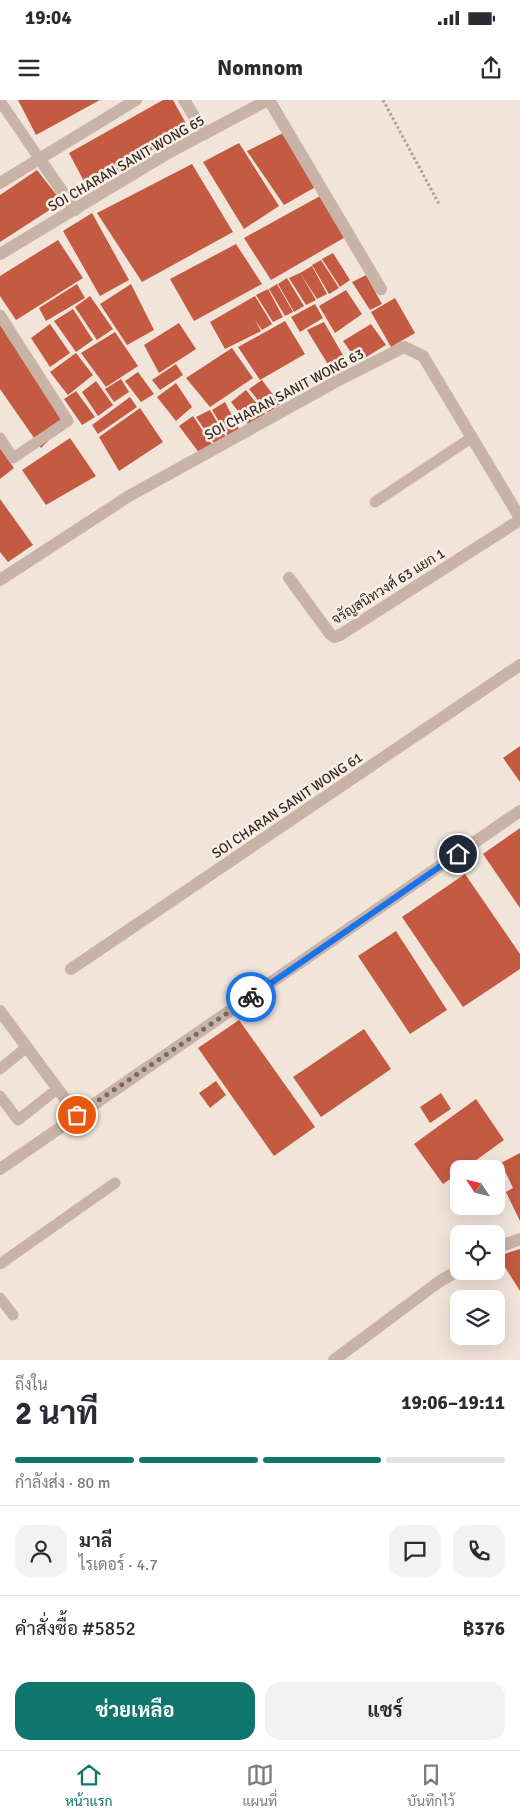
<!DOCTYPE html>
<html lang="th">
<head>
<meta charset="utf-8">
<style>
  :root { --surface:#fff; --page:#f2f2f3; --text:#2b2b33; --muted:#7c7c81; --line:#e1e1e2; --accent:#0f766e }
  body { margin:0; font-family:Signika,Sarabun,sans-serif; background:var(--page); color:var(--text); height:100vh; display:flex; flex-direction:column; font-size:19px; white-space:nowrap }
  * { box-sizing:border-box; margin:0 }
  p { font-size:16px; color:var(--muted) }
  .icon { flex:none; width:28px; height:28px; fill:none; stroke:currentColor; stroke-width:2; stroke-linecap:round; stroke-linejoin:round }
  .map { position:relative; height:1260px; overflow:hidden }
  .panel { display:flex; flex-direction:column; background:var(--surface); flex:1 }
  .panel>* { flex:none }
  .needle { width:32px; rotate:305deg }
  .controls { position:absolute; left:450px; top:1060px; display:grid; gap:10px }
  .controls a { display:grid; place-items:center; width:55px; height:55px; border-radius:10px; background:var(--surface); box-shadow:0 5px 20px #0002; font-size:25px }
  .pin { position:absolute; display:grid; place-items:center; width:42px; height:42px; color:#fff; margin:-21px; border:2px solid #fff; border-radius:50%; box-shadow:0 1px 5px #0007 }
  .courier { position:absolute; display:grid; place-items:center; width:50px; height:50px; margin:-25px; border:4px solid #1a73e8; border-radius:50%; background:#fff; color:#222; box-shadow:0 1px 6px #0007 }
  .head em { font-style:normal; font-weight:700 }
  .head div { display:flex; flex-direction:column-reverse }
  .head { display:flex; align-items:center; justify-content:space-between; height:85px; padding:0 15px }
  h1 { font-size:32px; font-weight:700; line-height:38px }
  .bar { display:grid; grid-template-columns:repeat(4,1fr); gap:8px 5px; align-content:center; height:60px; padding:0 15px }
  .bar i { height:6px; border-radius:4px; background:var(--line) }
  .bar .current { background:var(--accent) }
  .bar p { grid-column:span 4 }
  .line { display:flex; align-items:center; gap:12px; padding:0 15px; border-top:1px solid var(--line) }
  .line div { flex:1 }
  .round { display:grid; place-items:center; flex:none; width:52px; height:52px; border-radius:15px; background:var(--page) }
  .primary-button { display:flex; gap:10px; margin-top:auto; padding:10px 15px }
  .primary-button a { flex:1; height:58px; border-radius:15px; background:var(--accent); color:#fff; font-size:20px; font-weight:700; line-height:58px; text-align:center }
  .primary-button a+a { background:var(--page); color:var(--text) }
  .status { display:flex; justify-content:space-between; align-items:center; height:35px; padding:0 25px; background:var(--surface); direction:ltr }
  .status svg { height:14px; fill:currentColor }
  header { display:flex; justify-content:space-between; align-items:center; height:65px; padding:0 15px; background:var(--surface); font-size:22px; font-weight:700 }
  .menu { display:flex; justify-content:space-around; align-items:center; height:70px; border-top:1px solid var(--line); background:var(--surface); font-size:14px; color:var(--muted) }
  .menu a { display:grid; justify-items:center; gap:2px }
  .menu .current { color:var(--accent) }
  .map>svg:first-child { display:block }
</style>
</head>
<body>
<div class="status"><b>19:04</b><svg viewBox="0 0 49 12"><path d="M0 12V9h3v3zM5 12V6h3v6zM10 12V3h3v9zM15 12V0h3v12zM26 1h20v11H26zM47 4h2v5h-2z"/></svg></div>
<header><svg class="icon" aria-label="menu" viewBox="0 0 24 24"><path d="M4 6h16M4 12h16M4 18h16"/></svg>Nomnom<svg class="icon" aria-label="share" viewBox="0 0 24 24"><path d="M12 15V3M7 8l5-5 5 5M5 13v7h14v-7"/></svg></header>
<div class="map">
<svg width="520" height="1260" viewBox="0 0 520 1260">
  <rect width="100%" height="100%" fill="#f1e4d9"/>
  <path fill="#c55a43" d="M 18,0 L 100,0 L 36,35 Z
    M 163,0 L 173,0 L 189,29 L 87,87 L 69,53 Z
    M 283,33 L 319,85 L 284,105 L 247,51 Z
    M 239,43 L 279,106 L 244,129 L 203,62 Z
    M 192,64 L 233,132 L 142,182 L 97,113 Z
    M 37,70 L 62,102 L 0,142 L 0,95 Z
    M 320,96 L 349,135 L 271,180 L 244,138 Z
    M 92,113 L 129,180 L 100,196 L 63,131 Z
    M 58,140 L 83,178 L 16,220 L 0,196 L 0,176 Z
    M 236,144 L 262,184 L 194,221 L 170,179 Z
    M 333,153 L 350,180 L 340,187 L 322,159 Z
    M 321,160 L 339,188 L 329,194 L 312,165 Z
    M 312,166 L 327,194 L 317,199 L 300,173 Z
    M 300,173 L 316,200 L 306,205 L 289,178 Z
    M 366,175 L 382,204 L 370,210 L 352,182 Z
    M 287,178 L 304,206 L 294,212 L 278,184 Z
    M 77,184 L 85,198 L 46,221 L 39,208 Z
    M 131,184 L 154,230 L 127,245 L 100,204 Z
    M 277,184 L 293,212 L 285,216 L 269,189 Z
    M 268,189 L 283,217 L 273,222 L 256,195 Z
    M 346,190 L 362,214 L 335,233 L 319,206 Z
    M 90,196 L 113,229 L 97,240 L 75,207 Z
    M 255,196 L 272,224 L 262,230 L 255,220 L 261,231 L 225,249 L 210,222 Z
    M 395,198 L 415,233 L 391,247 L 371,212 Z
    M 315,204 L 323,218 L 300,232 L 291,217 Z
    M 73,209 L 93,240 L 76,252 L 54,221 Z
    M 0,215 L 68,321 L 41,348 L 0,289 Z
    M 285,221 L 305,254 L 260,280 L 238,247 Z
    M 324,222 L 348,264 L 332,271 L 307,230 Z
    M 179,223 L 196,249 L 159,273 L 144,245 Z
    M 50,224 L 70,253 L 50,267 L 31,238 Z
    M 371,224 L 386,245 L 358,262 L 343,241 Z
    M 115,232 L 138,266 L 106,287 L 81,253 Z
    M 232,248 L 253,278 L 210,307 L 186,278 Z
    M 76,253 L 93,275 L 68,295 L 50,272 Z
    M 176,264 L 183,275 L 160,290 L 152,280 Z
    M 138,272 L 154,294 L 141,302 L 125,281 Z
    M 121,279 L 129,292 L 114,302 L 105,289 Z
    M 262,280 L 280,304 L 268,313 L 249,289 Z
    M 96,281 L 113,305 L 98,316 L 82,292 Z
    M 176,283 L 192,307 L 176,321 L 157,297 Z
    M 246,290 L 265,314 L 248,324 L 231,302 Z
    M 76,291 L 95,317 L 82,325 L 64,299 Z
    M 130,297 L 137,307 L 98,334 L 92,325 Z
    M 225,302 L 239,329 L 228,336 L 212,310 Z
    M 140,308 L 163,342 L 119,371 L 99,337 Z
    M 210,310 L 226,337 L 215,345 L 196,317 Z
    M 193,316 L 213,346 L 200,354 L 179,326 Z
    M 70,338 L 96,376 L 46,405 L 22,370 Z
    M 0,348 L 14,368 L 0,379 Z
    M 0,399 L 33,445 L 8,462 L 0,452 Z
    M 520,646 L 520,682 L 503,658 Z
    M 520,728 L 520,808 L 483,754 Z
    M 465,774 L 520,854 L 520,869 L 463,907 L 402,817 Z
    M 396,831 L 447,910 L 410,934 L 358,856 Z
    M 239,920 L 315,1027 L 274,1056 L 198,948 Z
    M 364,929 L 391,969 L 321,1017 L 293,977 Z
    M 216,981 L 226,995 L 210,1008 L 199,993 Z
    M 441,993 L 451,1009 L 430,1023 L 420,1007 Z
    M 476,999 L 504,1040 L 464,1069 L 459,1069 L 459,1073 L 443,1084 L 414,1044 Z
    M 520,1053 L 520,1121 L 506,1092 L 513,1088 L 501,1063 Z
    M 520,1149 L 520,1191 L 498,1156 Z"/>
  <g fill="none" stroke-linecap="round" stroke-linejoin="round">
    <path stroke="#b59d90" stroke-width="3" stroke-dasharray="2.5 2.5" stroke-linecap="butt" d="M 383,0 L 439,104"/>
    <path stroke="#c9b3a6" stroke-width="11" d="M 0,1 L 39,58
      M 0,215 L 68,321 L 13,358 L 0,338
      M 375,402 L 471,338
      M 0,969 L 27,947
      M 0,996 L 18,1020 L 51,994
      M 0,1164 L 115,1083
      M 0,1198 L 13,1215"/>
    <path stroke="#c9b3a6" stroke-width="12" d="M 184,0 L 205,34
      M 269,0 L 381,189
      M 39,58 L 75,110
      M 0,83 L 136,0
      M 289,478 L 330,534 L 334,537 L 340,535 L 520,420
      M 0,480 L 129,396 L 337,281 L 404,247 L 423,256 L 520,418
      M 71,869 L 520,565
      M 0,911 L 77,1015
      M 0,1069 L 520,711
      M 496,1148 L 520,1139
      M 334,1260 L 440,1181 L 459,1170"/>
    <path stroke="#c9b3a6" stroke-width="12" d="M 0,154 L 168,53 L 268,0"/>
  </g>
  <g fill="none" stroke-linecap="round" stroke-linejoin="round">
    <path stroke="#776b65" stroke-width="5" stroke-dasharray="0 9" d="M 77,1015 L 251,897"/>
    <path stroke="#1a73e8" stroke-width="6" d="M 251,897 L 458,754"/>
  </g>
  <g text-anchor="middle" stroke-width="5" stroke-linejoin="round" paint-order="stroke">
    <g font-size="14" fill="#352a27" stroke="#f9efe6">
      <text transform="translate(126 63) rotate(-30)" y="5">SOI CHARAN SANIT WONG 65</text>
      <text transform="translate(284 294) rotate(-28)" y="5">SOI CHARAN SANIT WONG 63</text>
      <text transform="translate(388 486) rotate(-32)" y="5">จรัญสนิทวงศ์ 63 แยก 1</text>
      <text transform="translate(287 705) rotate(-34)" y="5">SOI CHARAN SANIT WONG 61</text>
    </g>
  </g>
</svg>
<div class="controls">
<a><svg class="needle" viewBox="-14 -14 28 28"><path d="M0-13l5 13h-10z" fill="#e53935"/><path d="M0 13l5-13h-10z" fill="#7c7c81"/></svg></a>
<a><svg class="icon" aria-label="locate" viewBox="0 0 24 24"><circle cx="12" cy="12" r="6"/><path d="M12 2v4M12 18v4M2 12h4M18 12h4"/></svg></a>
<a><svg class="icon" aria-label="layers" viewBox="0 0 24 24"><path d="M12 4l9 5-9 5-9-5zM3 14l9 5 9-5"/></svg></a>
</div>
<div class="pin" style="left:77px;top:1015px;background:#ea580c"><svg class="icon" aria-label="bag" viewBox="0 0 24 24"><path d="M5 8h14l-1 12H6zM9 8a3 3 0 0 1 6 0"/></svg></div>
<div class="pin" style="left:458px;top:754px;background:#1f2937"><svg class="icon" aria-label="home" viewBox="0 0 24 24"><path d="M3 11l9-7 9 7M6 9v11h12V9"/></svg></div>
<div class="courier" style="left:251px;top:897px"><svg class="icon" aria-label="bike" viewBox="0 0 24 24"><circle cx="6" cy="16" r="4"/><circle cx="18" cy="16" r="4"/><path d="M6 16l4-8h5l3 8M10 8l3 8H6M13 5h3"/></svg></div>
</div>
<section class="panel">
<div class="head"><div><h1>2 นาที</h1><p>ถึงใน</p></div><em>19:06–19:11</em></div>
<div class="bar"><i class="current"></i><i class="current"></i><i class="current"></i><i></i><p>กำลังส่ง · 80 m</p></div>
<div class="line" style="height:90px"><a class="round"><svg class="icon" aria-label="person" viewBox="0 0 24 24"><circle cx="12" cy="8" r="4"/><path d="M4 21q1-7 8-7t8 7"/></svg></a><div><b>มาลี</b><p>ไรเดอร์ · 4.7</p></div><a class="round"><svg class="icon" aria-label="chat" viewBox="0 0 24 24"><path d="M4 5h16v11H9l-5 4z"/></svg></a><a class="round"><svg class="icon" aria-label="phone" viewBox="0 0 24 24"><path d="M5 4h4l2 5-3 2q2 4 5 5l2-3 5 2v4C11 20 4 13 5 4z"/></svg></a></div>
<div class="line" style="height:65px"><div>คำสั่งซื้อ #5852</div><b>฿376</b></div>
<div class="primary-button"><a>ช่วยเหลือ</a><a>แชร์</a></div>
</section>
<nav class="menu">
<a class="current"><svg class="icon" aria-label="home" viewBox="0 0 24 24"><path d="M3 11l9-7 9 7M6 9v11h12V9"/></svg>หน้าแรก</a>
<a><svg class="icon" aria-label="map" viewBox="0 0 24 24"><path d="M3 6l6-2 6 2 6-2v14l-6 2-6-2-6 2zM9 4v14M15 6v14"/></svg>แผนที่</a>
<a><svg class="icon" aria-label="saved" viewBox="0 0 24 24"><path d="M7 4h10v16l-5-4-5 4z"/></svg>บันทึกไว้</a>
</nav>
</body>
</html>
